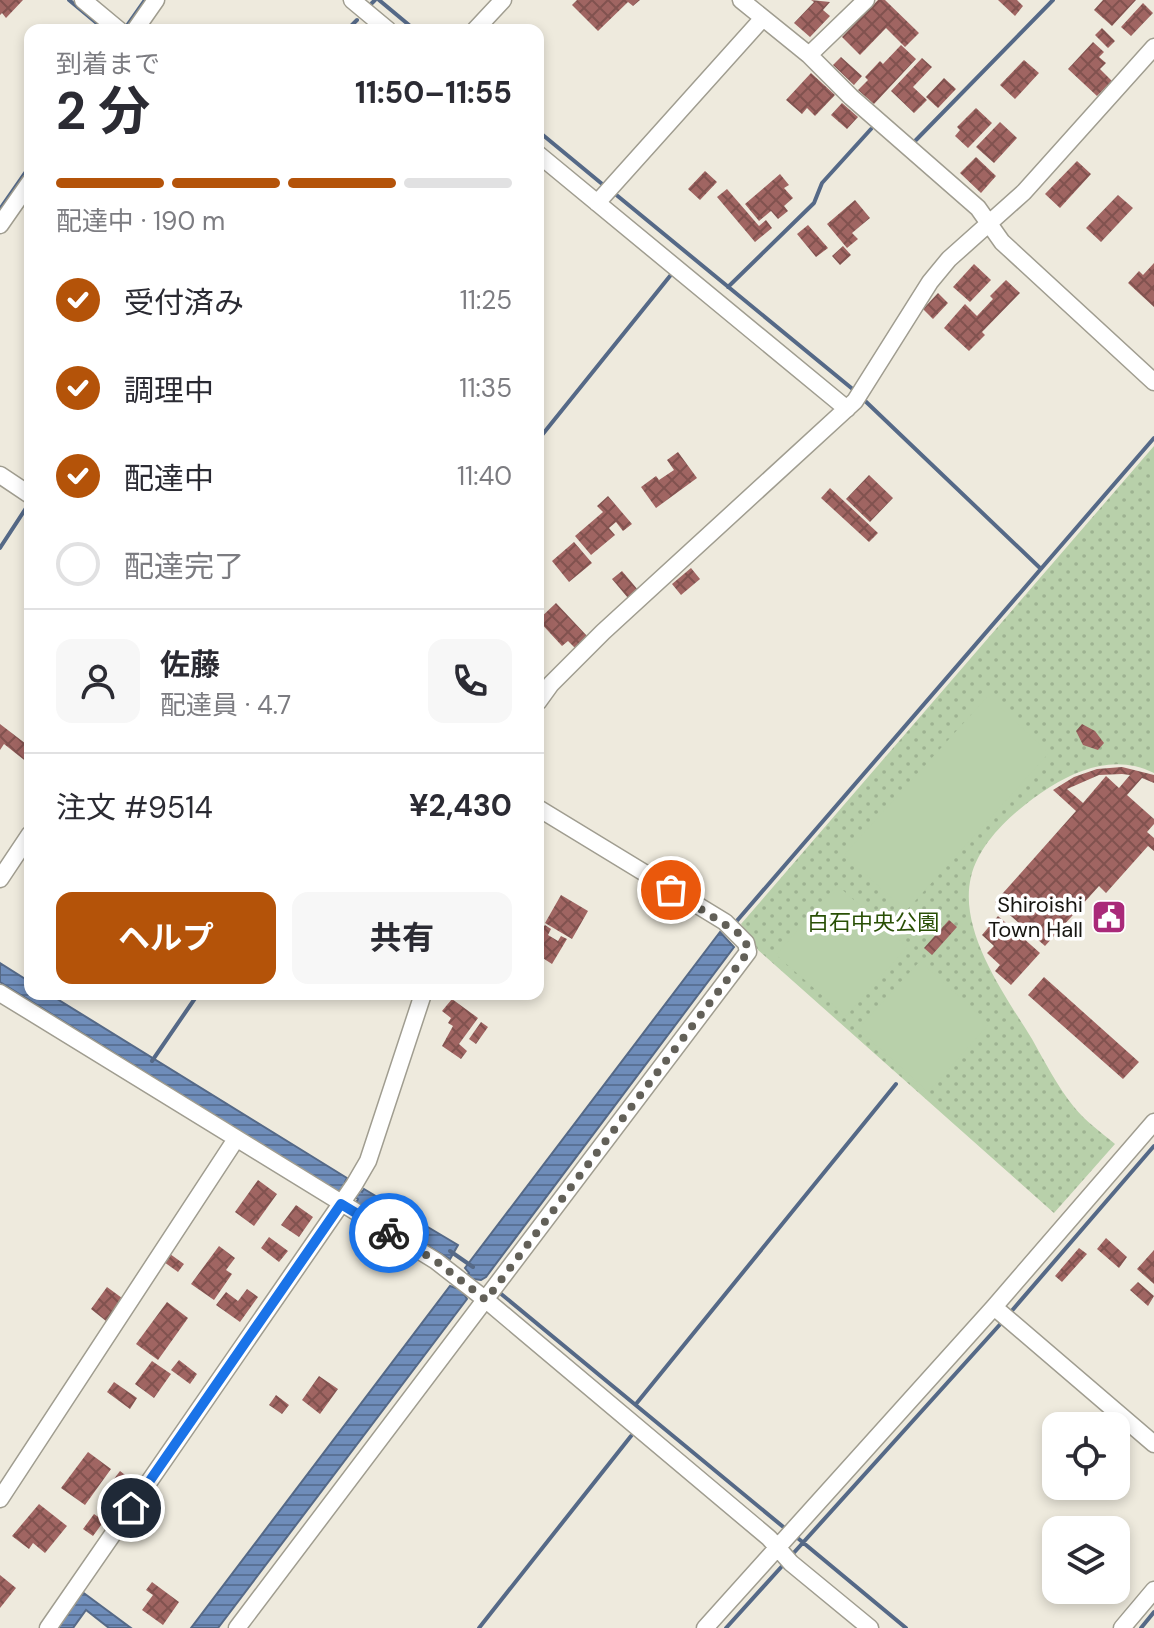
<!DOCTYPE html>
<html lang="ja">
<head>
<meta charset="utf-8">
<style>
  :root { --surface:#fff; --page:#f7f7f7; --text:#2b2b33; --muted:#7c7c81; --line:#e1e1e2; --accent:#b45309 }
  body { margin:0; font-family:"DM Sans","Noto Sans JP",sans-serif; background:var(--page); color:var(--text); height:100vh; display:flex; flex-direction:column; font-size:30px; white-space:nowrap }
  * { box-sizing:border-box; margin:0 }
  p { font-size:26px; color:var(--muted) }
  .icon { flex:none; width:44px; height:44px; fill:none; stroke:currentColor; stroke-width:2; stroke-linecap:round; stroke-linejoin:round }
  .map { position:relative; flex:1; overflow:hidden }
  .panel { position:absolute; left:24px; top:24px; width:520px; height:976px; display:flex; flex-direction:column; background:var(--surface); border-radius:16px; box-shadow:0 4px 12px #0003 }
  .panel>* { flex:none }
  .fabs { position:absolute; left:1042px; top:1412px; display:grid; gap:16px }
  .fabs a { display:grid; place-items:center; width:88px; height:88px; border-radius:16px; background:var(--surface); box-shadow:0 4px 12px #0003; font-size:40px }
  .pin { position:absolute; display:grid; place-items:center; width:68px; height:68px; color:#fff; margin:-34px; border:4px solid #fff; border-radius:50%; box-shadow:0 2px 8px #0007 }
  .courier { position:absolute; display:grid; place-items:center; width:80px; height:80px; margin:-40px; border:6px solid #1a73e8; border-radius:50%; background:#fff; color:#222; box-shadow:0 2px 10px #0007 }
  .headline em { font-style:normal; font-weight:700 }
  .headline div { display:flex; flex-direction:column-reverse }
  .headline { display:flex; align-items:center; justify-content:space-between; height:136px; padding:0 32px }
  h1 { font-size:52px; font-weight:700; line-height:60px }
  .bar { display:grid; grid-template-columns:repeat(4,1fr); gap:12px 8px; align-content:center; height:96px; padding:0 32px }
  .bar i { height:10px; border-radius:6px; background:var(--line) }
  .bar .active { background:var(--accent) }
  .bar p { grid-column:span 4 }
  .line { display:flex; align-items:center; gap:20px; padding:0 32px; border-top:2px solid var(--line) }
  .line div { flex:1 }
  .round { display:grid; place-items:center; flex:none; width:84px; height:84px; border-radius:16px; background:var(--page) }
  ol { padding:0 32px; list-style:none }
  li { display:flex; align-items:center; gap:24px; height:88px }
  li p { margin-inline-start:auto }
  li .icon { padding:8px; border-radius:50%; background:var(--accent); color:#fff; stroke-width:4 }
  li:last-child { color:var(--muted) }
  li i { width:44px; height:44px; border:4px solid var(--line); border-radius:50% }
  .cta { display:flex; gap:16px; margin-top:auto; padding:16px 32px }
  .cta a { flex:1; height:92px; border-radius:16px; background:var(--accent); color:#fff; font-size:32px; font-weight:700; line-height:92px; text-align:center }
  .cta a+a { background:var(--page); color:var(--text) }
  .map>svg:first-child { display:block }
</style>
</head>
<body>
<div class="map">
<svg width="1154" height="1628" viewBox="0 0 1154 1628">
  <defs>
    <pattern id="park-dots" width="8" height="8" patternUnits="userSpaceOnUse" patternTransform="scale(2)"><rect width="8" height="8" fill="#b8d0aa"/><path d="M2 2h.1M6 6h.1" fill="none" stroke="#9db291" stroke-width="1.8" stroke-linecap="round"/></pattern>
    <pattern id="water-rules" width="6" height="5" patternUnits="userSpaceOnUse" patternTransform="scale(2)"><rect width="6" height="5" fill="#6f8dba"/><path d="M0 2.5h6" fill="none" stroke="#5a7296"/></pattern>
    <pattern id="building-cross-hatch" width="8" height="8" patternUnits="userSpaceOnUse" patternTransform="scale(2)"><rect width="8" height="8" fill="#a06562"/><path d="M0 0l8 8M0 8l8-8" fill="none" stroke="#81524f"/></pattern>
  </defs>
  <rect width="100%" height="100%" fill="#eeeadd"/>
  <path fill="url(#park-dots)" d="M 1154,446 L 1154,773 C 1118,755 1082,767 1050,787 C 1019,807 980,839 971,877 C 958,931 1005,995 1032,1039 C 1045,1062 1057,1086 1074,1107 C 1085,1121 1101,1132 1115,1144 L 1054,1213 L 758,950 L 741,924 Z"/>
  <path fill="#b8d0aa" d="M 988,696 L 1049,753 L 906,911 L 844,855 Z
    M 837,885 L 907,947 L 846,1016 L 776,955 Z
    M 920,961 L 989,1024 L 928,1092 L 858,1029 Z"/>
  <path fill="url(#water-rules)" stroke="#556987" stroke-width="2" d="M 720,932 L 734,947 L 486,1277 L 481,1280 L 474,1279 L 464,1294 L 467,1299 L 218,1628 L 191,1628 L 450,1286 L 456,1288 L 469,1273 L 465,1268 Z
    M 0,963 L 30,982 L 30,994 L 49,994 L 347,1178 L 345,1182 L 362,1192 L 364,1189 L 458,1245 L 450,1259 L 356,1203 L 358,1199 L 342,1188 L 338,1192 L 0,982 Z
    M 81,1591 L 131,1628 L 109,1628 L 86,1610 L 73,1628 L 56,1628 Z"/>
  <g fill="none" stroke-linecap="round" stroke-linejoin="round">
    <path stroke="#556987" stroke-width="4" d="M 69,0 L 105,30
      M 379,0 L 415,30
      M 372,3 L 375,0
      M 124,30 L 145,0
      M 347,30 L 357,20
      M 538,131 L 607,188
      M 916,140 L 1053,0
      M 614,193 L 855,391
      M 0,209 L 30,166
      M 728,287 L 814,203 L 822,183 L 871,129
      M 861,397 L 1040,568
      M 538,440 L 674,271
      M 0,548 L 30,502
      M 735,923 L 1154,438
      M 152,1061 L 198,994
      M 450,1251 L 473,1267
      M 500,1293 L 787,1530
      M 1009,1314 L 1154,1146
      M 636,1404 L 896,1084
      M 794,1535 L 906,1628
      M 790,1557 L 1004,1320
      M 479,1628 L 631,1436
      M 726,1628 L 784,1564
      M 1141,1628 L 1154,1612"/>
  </g>
  <path fill="url(#building-cross-hatch)" fill-rule="evenodd" d="M 0,0 L 23,0 L 6,18 L 2,13 L 0,15 Z
    M 577,0 L 640,0 L 633,6 L 628,2 L 598,31 L 572,5 Z
    M 811,0 L 830,2 L 823,10 L 830,16 L 810,37 L 794,23 L 814,2 Z
    M 878,0 L 885,0 L 919,33 L 905,47 L 886,28 L 860,55 L 842,37 Z
    M 998,0 L 1017,0 L 1023,6 L 1015,16 Z
    M 1103,0 L 1136,0 L 1112,26 L 1094,10 Z
    M 1143,3 L 1153,13 L 1131,36 L 1121,27 Z
    M 1102,28 L 1115,41 L 1108,48 L 1095,35 Z
    M 1093,42 L 1104,52 L 1099,57 L 1106,63 L 1100,69 L 1112,81 L 1097,96 L 1068,69 Z
    M 901,45 L 916,59 L 874,104 L 858,90 L 868,80 L 865,77 L 880,61 L 883,64 Z
    M 841,57 L 862,76 L 854,85 L 833,65 Z
    M 922,58 L 932,67 L 913,87 L 927,100 L 914,113 L 891,91 Z
    M 1024,60 L 1039,73 L 1015,99 L 1000,85 Z
    M 811,73 L 835,95 L 815,116 L 807,108 L 802,114 L 786,100 Z
    M 944,78 L 956,89 L 938,108 L 926,97 Z
    M 842,103 L 858,117 L 847,129 L 831,115 Z
    M 976,108 L 992,123 L 968,148 L 955,136 L 960,130 L 957,127 Z
    M 1000,122 L 1017,138 L 994,163 L 976,147 Z
    M 976,157 L 996,176 L 981,193 L 960,173 Z
    M 1077,161 L 1091,174 L 1060,208 L 1045,194 Z
    M 705,171 L 717,182 L 700,200 L 688,189 Z
    M 780,174 L 789,185 L 784,188 L 793,198 L 784,206 L 788,211 L 778,219 L 771,211 L 759,221 L 745,204 Z
    M 727,189 L 759,226 L 766,220 L 772,228 L 755,242 L 717,197 Z
    M 1118,195 L 1133,208 L 1101,242 L 1086,228 Z
    M 855,200 L 870,218 L 852,233 L 858,239 L 847,248 L 827,224 Z
    M 808,225 L 828,248 L 816,257 L 797,234 Z
    M 843,246 L 851,255 L 840,265 L 832,256 Z
    M 1154,263 L 1154,307 L 1128,283 L 1139,271 L 1143,275 Z
    M 974,264 L 991,280 L 970,302 L 953,287 Z
    M 1006,280 L 1020,293 L 982,332 L 985,335 L 969,351 L 944,328 L 965,304 L 977,316 L 993,299 L 990,296 Z
    M 938,293 L 948,303 L 933,319 L 923,309 Z
    M 678,452 L 697,478 L 656,508 L 641,487 L 656,476 L 659,480 L 674,470 L 667,460 Z
    M 869,475 L 893,498 L 870,522 L 846,499 Z
    M 830,488 L 878,533 L 869,542 L 821,498 Z
    M 608,496 L 632,524 L 623,531 L 616,522 L 609,528 L 615,535 L 591,555 L 575,536 L 603,512 L 597,506 Z
    M 574,542 L 592,563 L 569,582 L 552,561 Z
    M 691,568 L 700,579 L 681,595 L 672,584 Z
    M 622,571 L 638,590 L 628,598 L 612,579 Z
    M 556,603 L 588,637 L 576,649 L 568,641 L 562,646 L 538,620 Z
    M 0,724 L 30,747 L 28,763 L 4,744 L 0,750 Z
    M 1082,724 L 1095,731 L 1104,743 L 1098,750 L 1083,745 L 1076,731 Z
    M 1122,767 L 1154,775 L 1154,783 L 1142,778 L 1127,795 L 1154,819 L 1154,824 L 1147,832 L 1154,838 L 1154,851 L 1148,846 L 1106,893 L 1099,886 L 1045,946 L 995,902 L 1076,811 L 1053,790 L 1074,777 L 1097,769 ZM 1122,774 L 1130,775 L 1119,788 L 1106,776 L 1083,803 L 1067,789 L 1099,775 Z
    M 561,895 L 588,911 L 572,939 L 545,923 Z
    M 998,916 L 1040,953 L 1011,985 L 995,971 L 1000,965 L 987,953 L 994,946 L 982,935 Z
    M 949,920 L 957,927 L 932,955 L 924,948 Z
    M 545,925 L 551,929 L 548,935 L 558,941 L 561,936 L 567,939 L 552,964 L 538,955 L 538,932 Z
    M 1044,977 L 1139,1062 L 1123,1079 L 1028,995 Z
    M 452,999 L 478,1018 L 459,1044 L 467,1051 L 461,1059 L 442,1046 L 453,1026 L 448,1023 L 451,1018 L 442,1011 Z
    M 481,1022 L 488,1027 L 476,1044 L 469,1039 Z
    M 258,1180 L 277,1194 L 254,1226 L 235,1212 Z
    M 296,1205 L 313,1217 L 299,1237 L 281,1225 Z
    M 269,1237 L 288,1251 L 279,1262 L 261,1248 Z
    M 1106,1238 L 1127,1257 L 1119,1268 L 1097,1249 Z
    M 219,1246 L 235,1258 L 226,1270 L 232,1274 L 214,1300 L 191,1284 Z
    M 1079,1248 L 1087,1254 L 1062,1282 L 1055,1276 Z
    M 1154,1250 L 1154,1284 L 1137,1269 Z
    M 170,1254 L 184,1264 L 178,1272 L 164,1262 Z
    M 1138,1282 L 1154,1296 L 1148,1306 L 1130,1290 Z
    M 107,1287 L 122,1298 L 106,1321 L 91,1309 Z
    M 247,1289 L 258,1297 L 240,1322 L 216,1305 L 226,1292 L 238,1301 Z
    M 167,1302 L 188,1318 L 158,1360 L 136,1344 Z
    M 179,1360 L 197,1374 L 190,1384 L 171,1370 Z
    M 152,1361 L 171,1374 L 154,1398 L 135,1384 Z
    M 319,1376 L 338,1389 L 320,1414 L 302,1400 Z
    M 114,1382 L 137,1398 L 130,1409 L 107,1392 Z
    M 276,1395 L 289,1405 L 282,1414 L 269,1405 Z
    M 88,1452 L 111,1469 L 85,1505 L 61,1488 Z
    M 120,1471 L 133,1481 L 118,1501 L 105,1491 Z
    M 39,1504 L 67,1526 L 45,1553 L 33,1543 L 29,1549 L 12,1536 Z
    M 94,1514 L 104,1521 L 93,1536 L 83,1529 Z
    M 0,1575 L 16,1588 L 0,1608 Z
    M 152,1582 L 179,1602 L 163,1625 L 142,1610 L 153,1595 L 146,1590 Z"/>
  <g fill="none" stroke-linecap="round" stroke-linejoin="round">
    <g stroke="#a09d90" stroke-width="19">
      <path id="minor" d="M 83,0 L 119,30
        M 352,0 L 388,30
        M 741,0 L 809,55 L 851,97 L 978,208 L 1002,242 L 1154,382
        M 135,30 L 156,0
        M 475,30 L 503,0
        M 809,55 L 866,0
        M 538,154 L 847,409
        M 597,203 L 763,18
        M 0,225 L 30,182
        M 0,475 L 30,495
        M 538,702 L 551,684 L 603,632 L 855,401 L 930,282 L 949,259 L 1024,192 L 1154,47
        M 0,879 L 30,834
        M 0,993 L 436,1261 L 486,1300 L 769,1538 L 791,1563 L 870,1628
        M 994,1307 L 1154,1444
        M 0,1499 L 236,1139
        M 48,1628 L 354,1185 L 368,1161 L 423,994
        M 237,1628 L 748,952 L 746,943 L 725,922 L 538,808
        M 705,1628 L 994,1307 L 1154,1122
        M 1122,1628 L 1154,1590"/>
    </g>
    <use href="#minor" stroke="#fff" stroke-width="16"/>
  </g>
  <g fill="none" stroke-linecap="round" stroke-linejoin="round">
    <path stroke="#626058" stroke-width="8" stroke-dasharray="0 14.4" d="M 389,1233 L 436,1261 L 486,1300 L 748,952 L 746,943 L 738,933 L 671,890"/>
    <path stroke="#1a73e8" stroke-width="10" d="M 131,1508 L 341,1204 L 389,1233"/>
  </g>
  <defs>
    <g id="civic-square" transform="scale(1.8)"><rect x="-9" y="-9" width="18" height="18" rx="4" fill="#a92a79" stroke="#fff"/><path d="M-.6-6.5H3V-4.5H.6V-3L4-1V1h2V6H-6V1h2V-1L-.6-3ZM-1.2 2.5V6h2.4V2.5Z" fill="#fff"/></g>
  </defs>
  <g fill-rule="evenodd">
    <use href="#civic-square" x="1109" y="917"/>
  </g>
  <g text-anchor="middle" stroke-width="7" stroke-linejoin="round" paint-order="stroke">
    <g font-size="22" fill="#171611" stroke="#fff" text-anchor="end">
      <text x="1083" y="912">Shiroishi<tspan x="1083" dy="25">Town Hall</tspan></text>
    </g>
    <g font-size="22" fill="#294f05" stroke="#fff">
      <text x="873" y="930">白石中央公園</text>
    </g>
  </g>
</svg>
<div class="fabs">
<a><svg class="icon" aria-label="locate" viewBox="0 0 24 24"><circle cx="12" cy="12" r="6"/><path d="M12 2v4M12 18v4M2 12h4M18 12h4"/></svg></a>
<a><svg class="icon" aria-label="layers" viewBox="0 0 24 24"><path d="M12 4l9 5-9 5-9-5zM3 14l9 5 9-5"/></svg></a>
</div>
<div class="pin" style="left:671px;top:890px;background:#ea580c"><svg class="icon" aria-label="bag" viewBox="0 0 24 24"><path d="M5 8h14l-1 12H6zM9 8a3 3 0 0 1 6 0"/></svg></div>
<div class="pin" style="left:131px;top:1508px;background:#1f2937"><svg class="icon" aria-label="home" viewBox="0 0 24 24"><path d="M3 11l9-7 9 7M6 9v11h12V9"/></svg></div>
<div class="courier" style="left:389px;top:1233px"><svg class="icon" aria-label="bike" viewBox="0 0 24 24"><circle cx="6" cy="16" r="4"/><circle cx="18" cy="16" r="4"/><path d="M6 16l4-8h5l3 8M10 8l3 8H6M13 5h3"/></svg></div>
<section class="panel">
<div class="headline"><div><h1>2 分</h1><p>到着まで</p></div><em>11:50–11:55</em></div>
<div class="bar"><i class="active"></i><i class="active"></i><i class="active"></i><i></i><p>配達中 · 190 m</p></div>
<ol>
<li><svg class="icon" aria-label="check" viewBox="0 0 24 24"><path d="M5 12l5 5 9-10"/></svg>受付済み<p>11:25</p></li>
<li><svg class="icon" aria-label="check" viewBox="0 0 24 24"><path d="M5 12l5 5 9-10"/></svg>調理中<p>11:35</p></li>
<li><svg class="icon" aria-label="check" viewBox="0 0 24 24"><path d="M5 12l5 5 9-10"/></svg>配達中<p>11:40</p></li>
<li><i></i>配達完了</li>
</ol>
<div class="line" style="height:144px"><a class="round"><svg class="icon" aria-label="person" viewBox="0 0 24 24"><circle cx="12" cy="8" r="4"/><path d="M4 21q1-7 8-7t8 7"/></svg></a><div><b>佐藤</b><p>配達員 · 4.7</p></div><a class="round"><svg class="icon" aria-label="phone" viewBox="0 0 24 24"><path d="M5 4h4l2 5-3 2q2 4 5 5l2-3 5 2v4C11 20 4 13 5 4z"/></svg></a></div>
<div class="line" style="height:104px"><div>注文 #9514</div><b>¥2,430</b></div>
<div class="cta"><a>ヘルプ</a><a>共有</a></div>
</section>
</div>
</body>
</html>
